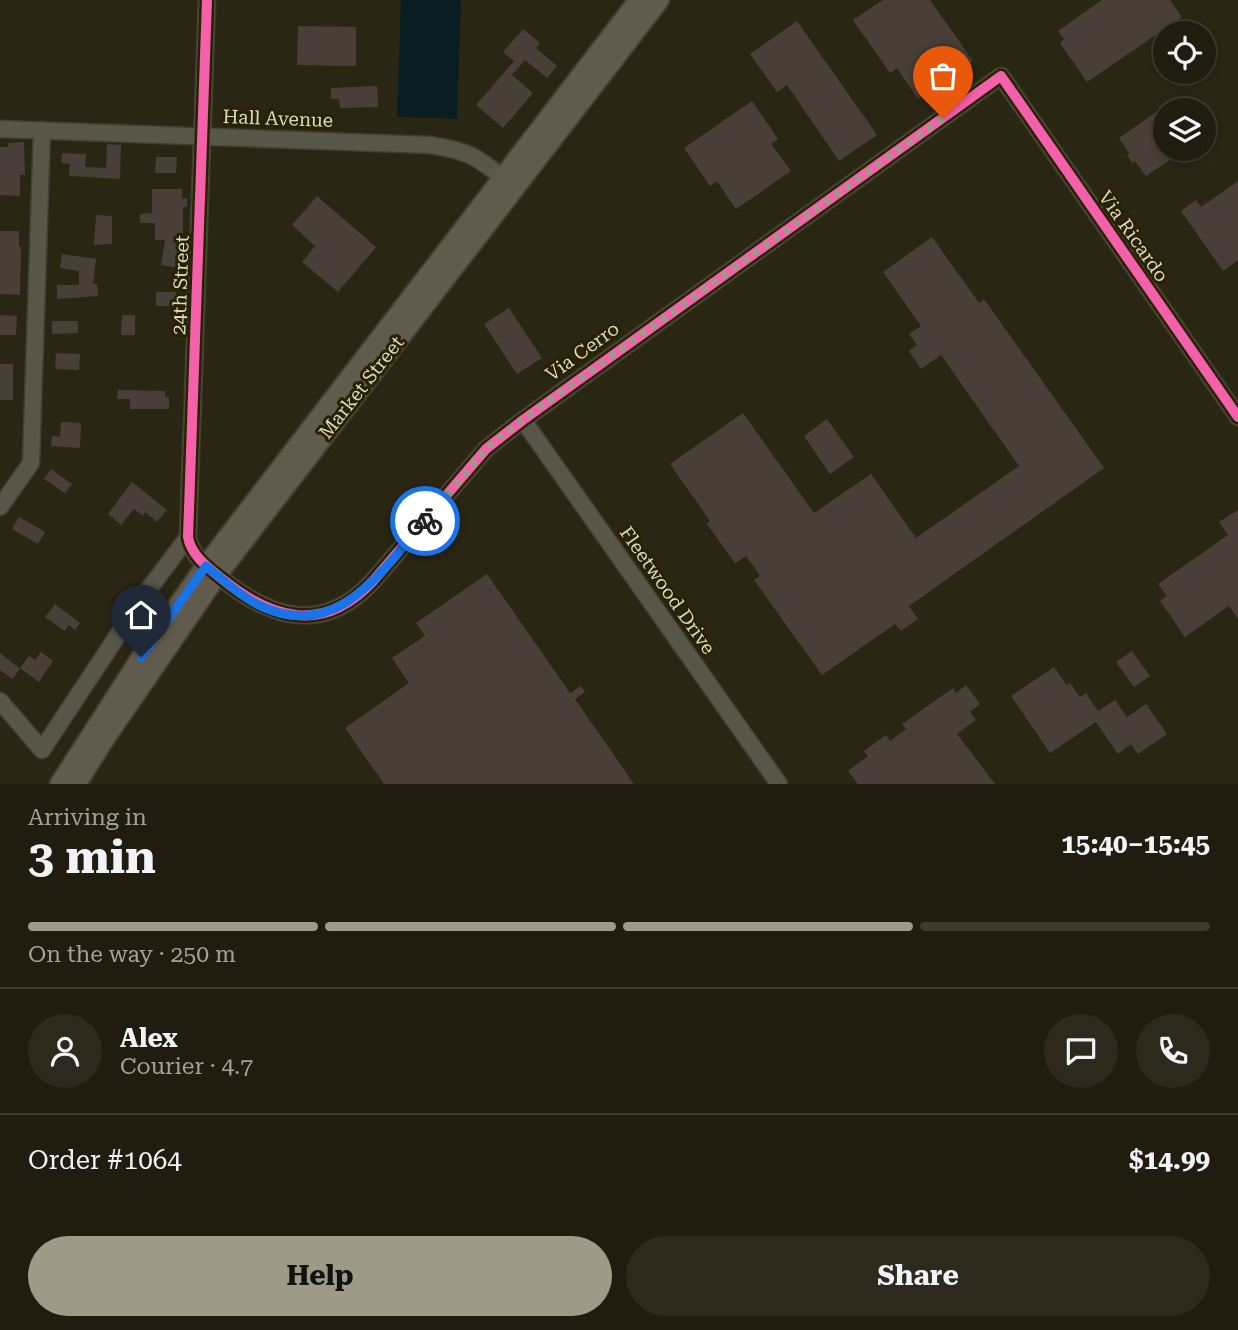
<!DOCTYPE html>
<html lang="en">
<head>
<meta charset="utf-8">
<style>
  :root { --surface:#201c0f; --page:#2d291d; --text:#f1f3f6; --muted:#a2a19e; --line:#3d3a2f; --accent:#9e9a88 }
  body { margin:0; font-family:"Roboto Serif",serif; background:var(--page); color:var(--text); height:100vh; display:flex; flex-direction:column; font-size:26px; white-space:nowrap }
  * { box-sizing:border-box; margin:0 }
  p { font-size:23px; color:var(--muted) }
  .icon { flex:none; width:38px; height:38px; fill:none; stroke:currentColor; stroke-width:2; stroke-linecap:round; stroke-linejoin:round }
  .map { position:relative; height:784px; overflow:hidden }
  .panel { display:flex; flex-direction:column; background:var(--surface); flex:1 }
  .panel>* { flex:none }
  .buttons { position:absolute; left:1153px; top:21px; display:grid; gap:14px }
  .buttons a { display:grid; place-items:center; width:63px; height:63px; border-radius:50%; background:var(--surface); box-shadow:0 4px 10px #0003,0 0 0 2px var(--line); font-size:35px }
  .pin { position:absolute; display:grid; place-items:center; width:60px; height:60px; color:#fff; margin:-72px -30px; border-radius:50% 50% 50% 0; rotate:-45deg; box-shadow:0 0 7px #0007 }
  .pin .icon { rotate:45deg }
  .courier { position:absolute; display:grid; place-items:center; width:70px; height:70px; margin:-35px; border:5px solid #1a73e8; border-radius:50%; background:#fff; color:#222; box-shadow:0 2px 9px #0007 }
  .head em { font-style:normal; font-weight:700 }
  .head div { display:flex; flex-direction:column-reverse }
  .head { display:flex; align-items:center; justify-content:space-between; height:119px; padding:0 28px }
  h1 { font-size:46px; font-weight:700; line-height:52px }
  .bar { display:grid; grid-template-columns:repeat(4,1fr); gap:10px 7px; align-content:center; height:84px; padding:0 28px }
  .bar i { height:9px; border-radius:5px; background:var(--line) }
  .bar .selected { background:var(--accent) }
  .bar p { grid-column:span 4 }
  .line { display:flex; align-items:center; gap:18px; padding:0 28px; border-top:2px solid var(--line) }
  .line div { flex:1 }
  .round { display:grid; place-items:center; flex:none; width:74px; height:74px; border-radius:37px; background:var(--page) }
  .cta { display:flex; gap:14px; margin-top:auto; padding:14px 28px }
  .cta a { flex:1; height:80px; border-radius:42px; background:var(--accent); color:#111; font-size:28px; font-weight:700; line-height:80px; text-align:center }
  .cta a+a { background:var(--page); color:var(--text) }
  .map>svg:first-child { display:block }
</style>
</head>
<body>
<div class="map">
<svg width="1238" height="784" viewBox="0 0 1238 784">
  <rect width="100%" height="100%" fill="#2a2614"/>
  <path fill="#091d22" d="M 401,0 L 461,0 L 457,119 L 397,117 Z"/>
  <path fill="#484038" d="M 883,0 L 930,0 L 973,61 L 918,99 L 897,68 L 890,73 L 853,20 Z
    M 1102,0 L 1170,0 L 1182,17 L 1087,82 L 1060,43 L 1064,39 L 1058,31 Z
    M 797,21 L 877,135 L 839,161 L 787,85 L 777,92 L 750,54 Z
    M 298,26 L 356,27 L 356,66 L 297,65 Z
    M 523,29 L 540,43 L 536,48 L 557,66 L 547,78 L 525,60 L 512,75 L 533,93 L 503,128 L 476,105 L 514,61 L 503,52 Z
    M 377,86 L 378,107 L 340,108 L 339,99 L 331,99 L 331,88 Z
    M 752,101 L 778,139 L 771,144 L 791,171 L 736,209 L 717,181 L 710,186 L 684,148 Z
    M 1172,101 L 1178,110 L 1166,110 L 1166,149 L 1186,149 L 1146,176 L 1135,161 L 1132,163 L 1127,155 L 1129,153 L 1119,138 Z
    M 24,142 L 25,175 L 20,175 L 20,196 L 0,195 L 0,147 L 8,147 L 8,143 Z
    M 107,144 L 121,145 L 120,179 L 69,176 L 70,164 L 61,163 L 62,153 L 86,154 L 85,167 L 106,168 Z
    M 156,157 L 177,157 L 176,173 L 155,173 Z
    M 1238,181 L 1238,260 L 1223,271 L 1181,211 L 1196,200 L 1201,207 Z
    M 152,189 L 182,189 L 182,199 L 187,198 L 187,207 L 183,207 L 183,246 L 179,268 L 161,265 L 165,240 L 155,240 L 155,223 L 140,223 L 140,214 L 152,213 Z
    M 317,196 L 376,247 L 338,292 L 302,262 L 315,246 L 292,225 Z
    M 96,215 L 112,216 L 112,244 L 94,245 Z
    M 0,231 L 19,231 L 19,247 L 21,247 L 20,295 L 0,294 Z
    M 932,237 L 979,303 L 984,299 L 1104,468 L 909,606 L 918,619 L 901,631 L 895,624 L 822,675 L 754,580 L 760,576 L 746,556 L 735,563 L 707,524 L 710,521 L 670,464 L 743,413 L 814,513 L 871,474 L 916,538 L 1019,466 L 941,355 L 921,369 L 909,351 L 917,345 L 909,334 L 921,326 L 883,272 Z
    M 62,254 L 96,259 L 93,284 L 97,284 L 98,296 L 57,299 L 57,285 L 79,285 L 79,271 L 60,268 Z
    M 156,292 L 176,292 L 176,306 L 156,306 Z
    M 509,308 L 542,358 L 517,374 L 484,324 Z
    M 0,315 L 17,316 L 16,335 L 0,335 Z
    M 122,315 L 135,315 L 135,335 L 121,335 Z
    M 52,321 L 78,321 L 78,333 L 52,334 Z
    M 56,353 L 80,354 L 79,370 L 55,369 Z
    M 0,364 L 13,364 L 13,400 L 0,400 Z
    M 118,390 L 165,391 L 165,397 L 169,397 L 169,409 L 130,409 L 130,399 L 117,399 Z
    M 827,419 L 854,457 L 830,474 L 804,436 Z
    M 61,422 L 81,423 L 80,448 L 51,446 L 52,436 L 60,437 Z
    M 51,469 L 72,484 L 65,493 L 44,479 Z
    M 132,482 L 167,510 L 157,522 L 145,512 L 143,516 L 134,509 L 121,525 L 108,514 Z
    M 1238,510 L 1238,619 L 1229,606 L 1185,637 L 1160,601 L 1167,596 L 1158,584 L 1228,535 L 1219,522 Z
    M 19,517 L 45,532 L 38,544 L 12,529 Z
    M 487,574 L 570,693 L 581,686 L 585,692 L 575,699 L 634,784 L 384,784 L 345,728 L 409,683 L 392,658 L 425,636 L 416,623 Z
    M 55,604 L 80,623 L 75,630 L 69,625 L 65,631 L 45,617 Z
    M 1132,651 L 1150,676 L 1134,687 L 1116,662 Z
    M 41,652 L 53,661 L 39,682 L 20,668 L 29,656 L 35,660 Z
    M 0,653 L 20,669 L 12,679 L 0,670 Z
    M 1054,667 L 1067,685 L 1070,683 L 1080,697 L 1086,693 L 1098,711 L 1115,700 L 1127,717 L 1146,704 L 1167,734 L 1138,754 L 1131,744 L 1118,754 L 1096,722 L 1050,753 L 1011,696 Z
    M 966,685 L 980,704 L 970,712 L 976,720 L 957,734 L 995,784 L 858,784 L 848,771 L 868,756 L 864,751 L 886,735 L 890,741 L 906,729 L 902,724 L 915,715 L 953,688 L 956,693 Z"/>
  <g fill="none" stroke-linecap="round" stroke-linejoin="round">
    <g stroke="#423f32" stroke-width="19">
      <path id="minor" d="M 207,0 L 188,537 C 191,555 207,567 221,578 C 271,619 323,635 373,581 L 486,449 L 523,420 L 1001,76 L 1238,417
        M 0,129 L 430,145 C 474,152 477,158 511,184
        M 523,420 L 779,784
        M 0,507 L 31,463 L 42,130
        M 0,701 L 42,750 L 145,594 L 188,537"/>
    </g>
    <g stroke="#423f32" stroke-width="23">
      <path id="major" d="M 60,784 L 141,658 L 206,566 L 639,0
        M 76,784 L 105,738 L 217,575 L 659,0"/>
    </g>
    <use href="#minor" stroke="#585649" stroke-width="16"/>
    <use href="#major" stroke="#615b4d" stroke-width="19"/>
    <g stroke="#282203" stroke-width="15">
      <path id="cycleway" d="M 207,0 L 188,537 C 191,555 207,567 221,578 C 271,619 323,635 373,581 L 486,449 L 523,420 L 1001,76 L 1238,417"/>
    </g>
    <use href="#cycleway" stroke="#f560ab" stroke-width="10"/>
  </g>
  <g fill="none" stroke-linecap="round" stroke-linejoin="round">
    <path stroke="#9e9a88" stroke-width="7" stroke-dasharray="0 12.6" d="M 425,521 L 486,449 L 517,424 L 943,118"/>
    <path stroke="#1a73e8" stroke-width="9" d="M 141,657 L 206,566 C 224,580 242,598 263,607 C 339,641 382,570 425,521"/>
  </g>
  <g text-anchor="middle" stroke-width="6" stroke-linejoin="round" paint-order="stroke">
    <g font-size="19" fill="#dcd9c7" stroke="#282203">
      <text transform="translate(278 118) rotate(2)" y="7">Hall Avenue</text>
      <text transform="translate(1134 236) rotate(55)" y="7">Via Ricardo</text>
      <text transform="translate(180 285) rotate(-88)" y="7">24th Street</text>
      <text transform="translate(582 351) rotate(-36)" y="7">Via Cerro</text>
      <text transform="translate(361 387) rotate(-52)" y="7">Market Street</text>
      <text transform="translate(668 590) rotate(55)" y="7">Fleetwood Drive</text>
    </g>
  </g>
</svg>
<div class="buttons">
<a><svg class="icon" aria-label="locate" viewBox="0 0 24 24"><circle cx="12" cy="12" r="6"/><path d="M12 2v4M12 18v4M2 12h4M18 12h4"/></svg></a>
<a><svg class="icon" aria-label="layers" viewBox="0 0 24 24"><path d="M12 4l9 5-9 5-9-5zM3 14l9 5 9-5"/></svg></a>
</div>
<div class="pin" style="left:943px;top:118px;background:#ea580c"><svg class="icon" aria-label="bag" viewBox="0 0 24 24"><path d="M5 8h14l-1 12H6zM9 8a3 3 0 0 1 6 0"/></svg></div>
<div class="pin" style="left:141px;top:657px;background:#1f2937"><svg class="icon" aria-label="home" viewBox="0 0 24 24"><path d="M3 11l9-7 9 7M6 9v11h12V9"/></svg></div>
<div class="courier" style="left:425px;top:521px"><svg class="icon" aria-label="bike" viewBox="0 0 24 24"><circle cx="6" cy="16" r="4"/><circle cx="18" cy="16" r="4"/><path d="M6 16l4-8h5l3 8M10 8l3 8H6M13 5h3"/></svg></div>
</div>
<section class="panel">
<div class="head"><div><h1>3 min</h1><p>Arriving in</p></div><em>15:40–15:45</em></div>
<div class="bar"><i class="selected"></i><i class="selected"></i><i class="selected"></i><i></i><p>On the way · 250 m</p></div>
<div class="line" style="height:126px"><a class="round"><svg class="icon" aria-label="person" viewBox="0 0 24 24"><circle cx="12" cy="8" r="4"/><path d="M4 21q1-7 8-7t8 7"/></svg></a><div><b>Alex</b><p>Courier · 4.7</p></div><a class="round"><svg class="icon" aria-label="chat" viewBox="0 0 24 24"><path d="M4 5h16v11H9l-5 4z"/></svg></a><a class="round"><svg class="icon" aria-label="phone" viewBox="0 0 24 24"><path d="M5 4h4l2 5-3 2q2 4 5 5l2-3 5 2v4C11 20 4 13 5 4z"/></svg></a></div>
<div class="line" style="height:91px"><div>Order #1064</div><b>$14.99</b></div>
<div class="cta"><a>Help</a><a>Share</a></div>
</section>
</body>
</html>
